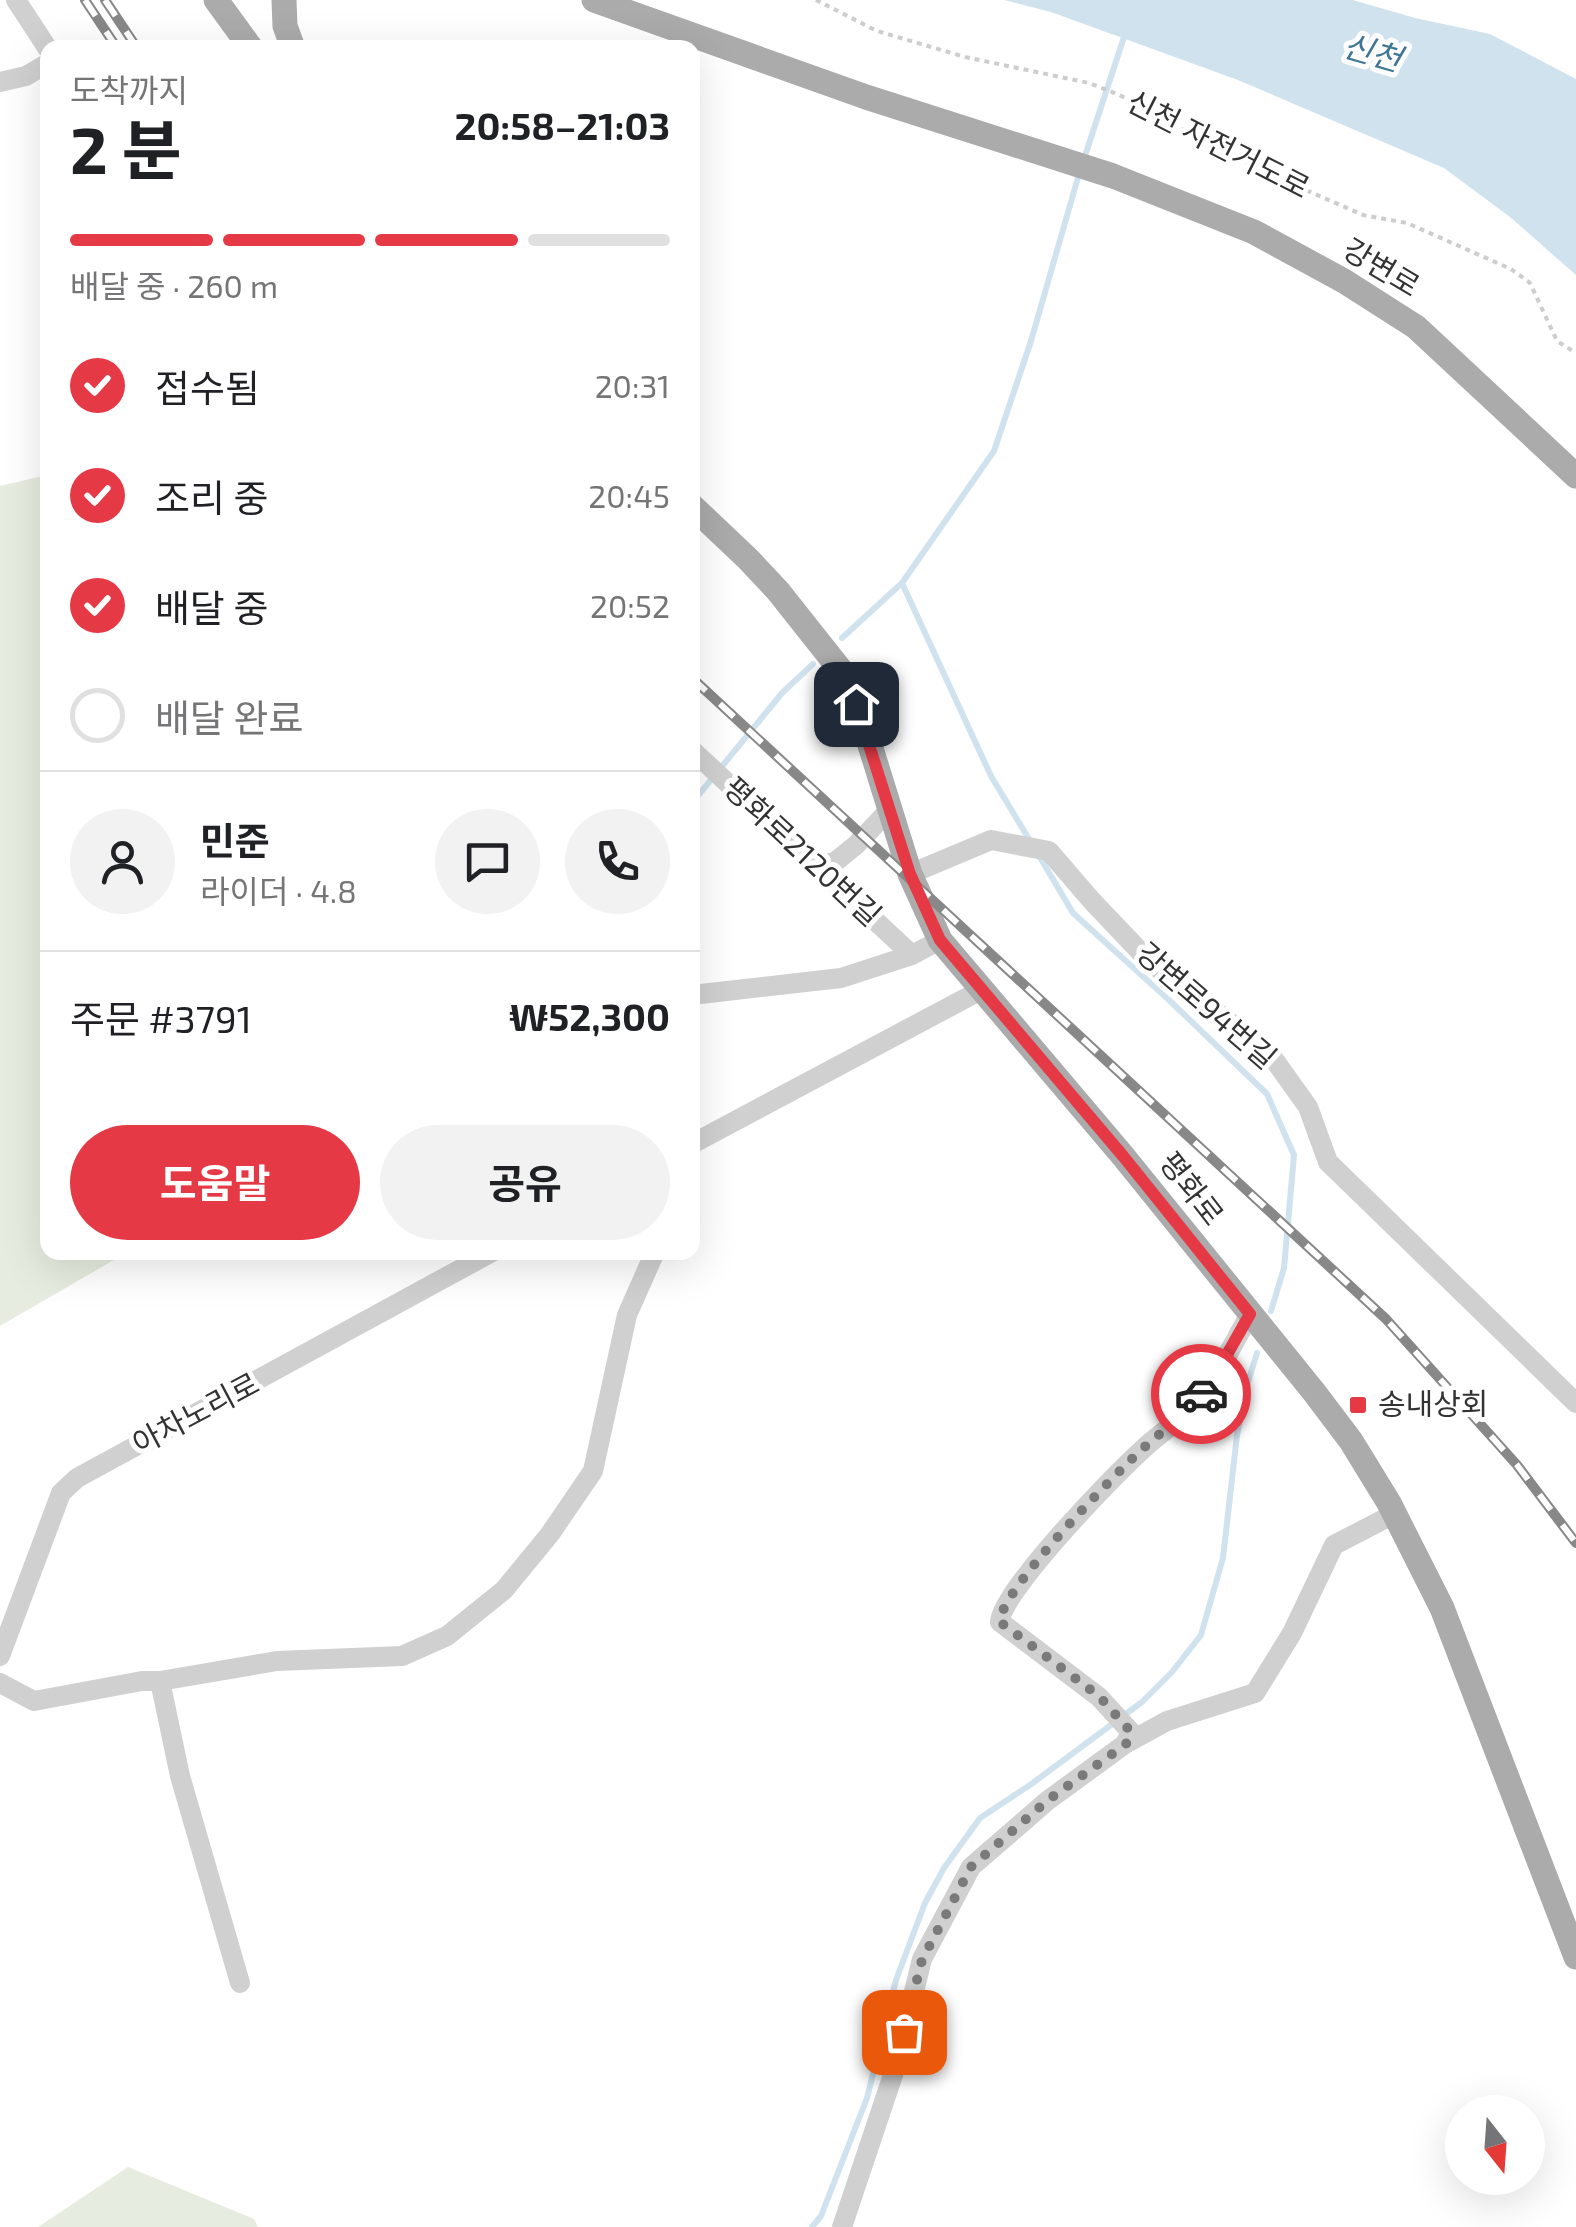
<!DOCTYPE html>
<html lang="ko">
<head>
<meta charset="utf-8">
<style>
  :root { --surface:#fff; --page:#f2f2f2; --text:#202124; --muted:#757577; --line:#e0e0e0; --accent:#e63946 }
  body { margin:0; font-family:"Exo 2","Noto Sans KR",sans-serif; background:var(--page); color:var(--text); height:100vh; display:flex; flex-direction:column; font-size:38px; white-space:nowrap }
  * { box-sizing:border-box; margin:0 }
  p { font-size:32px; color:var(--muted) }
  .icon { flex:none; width:55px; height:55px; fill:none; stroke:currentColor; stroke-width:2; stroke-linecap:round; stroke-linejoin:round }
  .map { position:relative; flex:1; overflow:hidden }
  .drawer { position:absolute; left:40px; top:40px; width:660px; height:1220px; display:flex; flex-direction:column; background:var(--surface); border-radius:20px; box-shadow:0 10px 40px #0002 }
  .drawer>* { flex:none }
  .needle { width:65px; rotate:163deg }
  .buttons { position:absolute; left:1445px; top:2095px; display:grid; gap:20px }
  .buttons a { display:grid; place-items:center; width:100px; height:100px; border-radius:50%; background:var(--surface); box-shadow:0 10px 40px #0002; font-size:50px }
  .pin { position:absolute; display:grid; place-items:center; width:85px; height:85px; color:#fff; margin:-42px; border-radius:20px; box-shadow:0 5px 15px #0006 }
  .courier { position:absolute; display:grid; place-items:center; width:100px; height:100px; margin:-50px; border:8px solid #e63946; border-radius:50%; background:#fff; color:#222; box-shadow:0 2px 12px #0007 }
  .head em { font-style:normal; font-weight:700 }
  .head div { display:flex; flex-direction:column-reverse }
  .head { display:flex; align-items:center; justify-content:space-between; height:170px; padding:0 30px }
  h1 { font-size:65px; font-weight:700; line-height:75px }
  .bar { display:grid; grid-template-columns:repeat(4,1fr); gap:15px 10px; align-content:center; height:120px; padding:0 30px }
  .bar i { height:12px; border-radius:8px; background:var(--line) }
  .bar .current { background:var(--accent) }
  .bar p { grid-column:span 4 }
  .line { display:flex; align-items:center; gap:25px; padding:0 30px; border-top:2px solid var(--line) }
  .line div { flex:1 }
  .round { display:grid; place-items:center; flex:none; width:105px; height:105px; border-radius:52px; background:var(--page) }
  ol { padding:0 30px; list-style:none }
  li { display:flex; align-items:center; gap:30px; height:110px }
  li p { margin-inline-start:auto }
  li .icon { padding:10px; border-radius:50%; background:var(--accent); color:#fff; stroke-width:4 }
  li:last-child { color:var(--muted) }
  li i { width:55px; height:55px; border:5px solid var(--line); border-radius:50% }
  .primary-button { display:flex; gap:20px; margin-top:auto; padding:20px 30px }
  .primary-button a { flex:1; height:115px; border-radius:60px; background:var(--accent); color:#fff; font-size:40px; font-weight:700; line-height:115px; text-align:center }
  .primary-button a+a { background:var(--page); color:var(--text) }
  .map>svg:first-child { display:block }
</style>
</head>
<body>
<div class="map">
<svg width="1576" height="2227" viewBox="0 0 1576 2227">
  <rect width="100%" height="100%" fill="#fff"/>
  <path fill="#e6ecdf" d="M 47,475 L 48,1252 L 126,1253 L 0,1326 L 0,486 Z
    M 128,2167 L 254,2219 L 258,2227 L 38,2227 Z"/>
  <path fill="#cfe2ee" d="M 1004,0 L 1353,0 L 1415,18 L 1490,34 L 1576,79 L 1576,275 L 1510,217 L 1444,168 L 1238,80 L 1051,12 Z"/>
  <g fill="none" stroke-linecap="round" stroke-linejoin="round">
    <path stroke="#cfe2ee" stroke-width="6" d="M 1083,162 L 1126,31
      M 842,638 L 902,583
      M 692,803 L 782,693 L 813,664
      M 1032,844 L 991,776 L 902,583 L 994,451 L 1031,341 L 1079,174
      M 1038,854 L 1073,913 L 1169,1000 L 1267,1094 L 1294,1155 L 1284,1268 L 1271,1311
      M 812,2227 L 821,2216 L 867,2098 L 896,1980 L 925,1903 L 944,1868 L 980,1818 L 1030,1785 L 1142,1702 L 1172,1672 L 1201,1635 L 1223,1558 L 1237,1435 L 1248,1382 L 1257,1353"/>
    <path stroke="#cdcdcd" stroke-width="4" stroke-dasharray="5 5" stroke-linecap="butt" d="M 816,0 L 877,31 L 965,57 L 1089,83 L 1117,94 L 1154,111 L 1186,132 L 1292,184 L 1363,215 L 1407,223 L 1511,269 L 1530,283 L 1557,341 L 1576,353"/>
    <path stroke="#d0d0d0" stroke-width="20" d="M 16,0 L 48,49
      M 0,82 L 26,76 L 48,63
      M 692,750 L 912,955
      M 817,865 L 835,862 L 856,845 L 889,810
      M 910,874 L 991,840 L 1049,851 L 1092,901 L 1150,962 L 1268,1051 L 1308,1107 L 1328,1162 L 1576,1403
      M 692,995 L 841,978 L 912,955 L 940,940
      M 692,1144 L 981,990
      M 0,1656 L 61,1493 L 77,1478 L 492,1252
      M 160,1681 L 180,1776 L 240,1983
      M 0,1683 L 34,1701 L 142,1681 L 160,1681 L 277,1661 L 402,1656 L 447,1636 L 504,1590 L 550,1534 L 593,1471 L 627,1315 L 655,1252
      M 1125,1744 L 1167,1721 L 1255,1693 L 1292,1633 L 1334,1545 L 1394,1514
      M 842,2227 L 895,2069 L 922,1959 L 971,1867 L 1047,1801 L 1125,1744 L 1131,1732 L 1099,1697 L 1000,1622 C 1000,1593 1114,1475 1141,1451 C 1155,1437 1173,1426 1188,1411 C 1214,1385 1231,1347 1250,1314"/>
    <path stroke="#ababab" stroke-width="25" d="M 216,0 L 251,48
      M 284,0 L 285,26 L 293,48
      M 594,0 L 866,97 L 1113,176 L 1254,232 L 1344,281 L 1416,327 L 1576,476
      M 692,506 L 748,559 L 778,591 L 843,673 L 865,729 L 910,874 L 940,940 L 1123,1156 L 1314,1392 L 1351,1441 L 1389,1503 L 1442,1608 L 1576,1957"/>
    <g stroke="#888" stroke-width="10">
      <path id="rail" d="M 85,0 L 117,48
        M 105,0 L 137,48
        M 692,678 L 1386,1319 L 1517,1465 L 1576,1543"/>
    </g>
    <use href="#rail" stroke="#fff" stroke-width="6" stroke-dasharray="19" stroke-linecap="butt"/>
  </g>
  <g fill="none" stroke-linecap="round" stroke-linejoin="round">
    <path stroke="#7a7a7a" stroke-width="10" stroke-dasharray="0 18" d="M 904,2032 L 922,1960 L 971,1867 L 1048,1800 L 1126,1744 L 1131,1732 L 1099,1696 L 1000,1622 C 999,1592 1112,1478 1138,1453 C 1159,1433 1183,1418 1201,1394"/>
    <path stroke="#e63946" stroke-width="12" d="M 856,704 L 910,874 L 940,940 L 1123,1156 L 1250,1314 L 1216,1374 L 1201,1394"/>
  </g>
  <rect fill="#e63946" stroke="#fff" stroke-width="4" x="1348" y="1395" width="20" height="20" rx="5"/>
  <g text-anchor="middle" stroke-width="10" stroke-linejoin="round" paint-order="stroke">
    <g font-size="30" fill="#333" stroke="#fff">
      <text transform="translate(1218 145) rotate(27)" y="10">신천 자전거도로</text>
      <text transform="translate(1381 268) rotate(31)" y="10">강변로</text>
      <text transform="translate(802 852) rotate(43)" y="10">평화로2120번길</text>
      <text transform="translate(1206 1006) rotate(41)" y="10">강변로94번길</text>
      <text transform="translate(1191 1189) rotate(52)" y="10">평화로</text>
      <text transform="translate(196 1414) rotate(-28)" y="10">아차노리로</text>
    </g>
    <g font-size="30" fill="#333" stroke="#fff" text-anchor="start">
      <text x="1378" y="1415">송내상회</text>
    </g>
    <g font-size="32" font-style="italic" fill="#3f7597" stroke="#fff">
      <text transform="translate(1372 53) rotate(16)" y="11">신천</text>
    </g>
  </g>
</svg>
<div class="buttons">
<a><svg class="needle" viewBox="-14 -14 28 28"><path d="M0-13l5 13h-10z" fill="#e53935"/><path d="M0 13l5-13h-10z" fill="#757577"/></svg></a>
</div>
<div class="pin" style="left:904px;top:2032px;background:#ea580c"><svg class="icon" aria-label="bag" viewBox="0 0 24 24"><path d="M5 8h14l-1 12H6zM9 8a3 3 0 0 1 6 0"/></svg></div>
<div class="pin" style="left:856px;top:704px;background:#1f2937"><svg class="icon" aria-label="home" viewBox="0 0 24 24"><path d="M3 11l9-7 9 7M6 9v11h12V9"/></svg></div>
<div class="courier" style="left:1201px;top:1394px"><svg class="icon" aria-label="car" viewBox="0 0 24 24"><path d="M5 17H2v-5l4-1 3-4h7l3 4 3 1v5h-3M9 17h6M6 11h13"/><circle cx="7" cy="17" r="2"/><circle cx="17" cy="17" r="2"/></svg></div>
<section class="drawer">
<div class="head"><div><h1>2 분</h1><p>도착까지</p></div><em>20:58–21:03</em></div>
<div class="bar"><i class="current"></i><i class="current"></i><i class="current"></i><i></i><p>배달 중 · 260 m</p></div>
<ol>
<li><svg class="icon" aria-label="check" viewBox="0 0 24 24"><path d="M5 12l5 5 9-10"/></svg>접수됨<p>20:31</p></li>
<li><svg class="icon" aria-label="check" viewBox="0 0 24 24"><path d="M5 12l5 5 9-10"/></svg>조리 중<p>20:45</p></li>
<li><svg class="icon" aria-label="check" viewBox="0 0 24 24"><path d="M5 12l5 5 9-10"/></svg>배달 중<p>20:52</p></li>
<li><i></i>배달 완료</li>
</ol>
<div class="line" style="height:180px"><a class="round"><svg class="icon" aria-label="person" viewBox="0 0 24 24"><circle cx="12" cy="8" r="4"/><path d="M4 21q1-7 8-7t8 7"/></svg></a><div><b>민준</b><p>라이더 · 4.8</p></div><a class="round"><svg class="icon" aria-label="chat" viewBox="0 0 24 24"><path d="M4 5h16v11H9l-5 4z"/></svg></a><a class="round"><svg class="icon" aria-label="phone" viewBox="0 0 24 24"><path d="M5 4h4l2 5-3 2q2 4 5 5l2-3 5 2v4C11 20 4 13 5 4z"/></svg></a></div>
<div class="line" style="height:130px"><div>주문 #3791</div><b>₩52,300</b></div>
<div class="primary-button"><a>도움말</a><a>공유</a></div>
</section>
</div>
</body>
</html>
